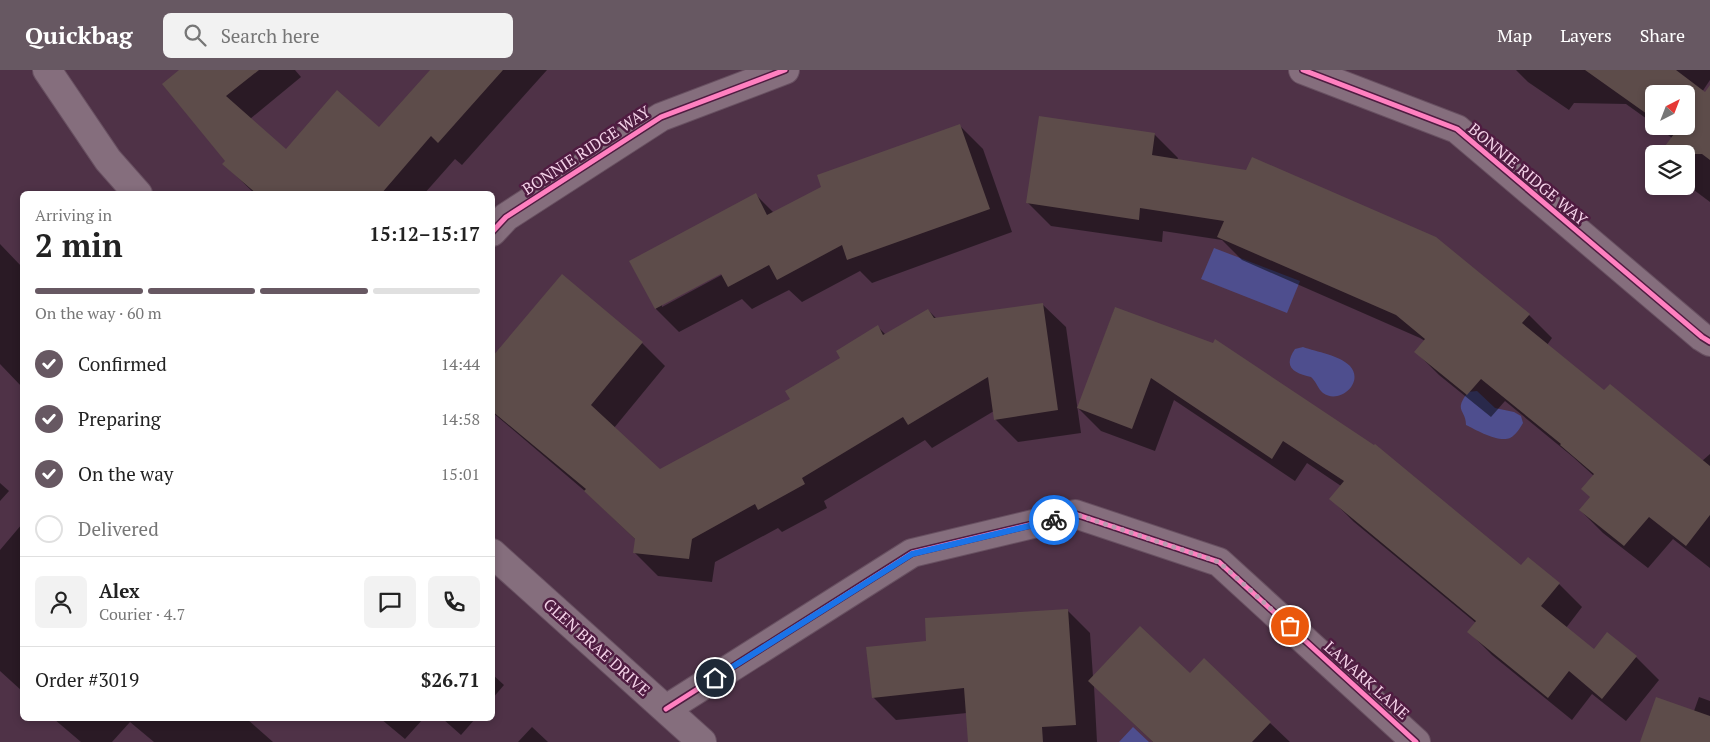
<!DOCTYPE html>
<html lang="en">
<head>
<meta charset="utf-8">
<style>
  :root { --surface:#fff; --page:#f2f2f2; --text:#222; --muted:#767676; --line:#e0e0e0; --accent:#675862 }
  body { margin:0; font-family:"PT Serif",serif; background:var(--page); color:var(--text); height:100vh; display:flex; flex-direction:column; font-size:19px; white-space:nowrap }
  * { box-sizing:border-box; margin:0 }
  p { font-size:16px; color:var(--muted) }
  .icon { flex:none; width:28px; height:28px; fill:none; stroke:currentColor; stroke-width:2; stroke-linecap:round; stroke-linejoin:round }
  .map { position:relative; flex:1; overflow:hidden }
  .panel { position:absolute; left:20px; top:121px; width:475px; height:530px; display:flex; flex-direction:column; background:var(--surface); border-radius:8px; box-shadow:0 2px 8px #0003 }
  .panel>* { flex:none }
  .needle { width:32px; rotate:42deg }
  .fabs { position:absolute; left:1645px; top:15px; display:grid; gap:10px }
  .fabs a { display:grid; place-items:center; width:50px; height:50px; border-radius:8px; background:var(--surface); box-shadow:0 2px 8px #0003; font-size:25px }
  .pin { position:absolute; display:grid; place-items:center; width:42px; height:42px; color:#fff; margin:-21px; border:2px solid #fff; border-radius:50%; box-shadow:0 1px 5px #0007 }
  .courier { position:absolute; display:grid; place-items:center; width:50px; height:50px; margin:-25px; border:4px solid #1a73e8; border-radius:50%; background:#fff; color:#222; box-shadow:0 1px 6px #0007 }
  .headline em { font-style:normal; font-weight:700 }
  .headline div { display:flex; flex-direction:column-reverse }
  .headline { display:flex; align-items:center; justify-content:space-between; height:85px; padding:0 15px }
  h1 { font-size:32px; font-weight:700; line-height:38px }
  .bar { display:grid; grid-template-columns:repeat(4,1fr); gap:8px 5px; align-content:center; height:60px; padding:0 15px }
  .bar i { height:6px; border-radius:4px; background:var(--line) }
  .bar .selected { background:var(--accent) }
  .bar p { grid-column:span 4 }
  .line { display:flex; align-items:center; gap:12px; padding:0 15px; border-top:1px solid var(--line) }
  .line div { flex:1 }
  .round { display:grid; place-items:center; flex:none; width:52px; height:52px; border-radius:8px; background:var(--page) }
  ol { padding:0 15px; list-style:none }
  li { display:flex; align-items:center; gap:15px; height:55px }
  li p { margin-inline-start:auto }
  li .icon { padding:5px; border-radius:50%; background:var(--accent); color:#fff; stroke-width:4 }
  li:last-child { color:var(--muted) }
  li i { width:28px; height:28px; border:2px solid var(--line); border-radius:50% }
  header { display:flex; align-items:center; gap:30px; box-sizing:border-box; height:70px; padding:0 25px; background:var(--accent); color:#fff }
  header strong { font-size:24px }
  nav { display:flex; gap:28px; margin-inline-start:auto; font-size:18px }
  .search { width:350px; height:45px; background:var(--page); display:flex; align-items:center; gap:12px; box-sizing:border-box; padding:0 18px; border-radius:8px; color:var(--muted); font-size:19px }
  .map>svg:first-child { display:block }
</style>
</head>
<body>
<header>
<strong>Quickbag</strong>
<div class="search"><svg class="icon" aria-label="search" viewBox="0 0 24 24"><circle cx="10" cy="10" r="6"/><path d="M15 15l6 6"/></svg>Search here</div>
<nav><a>Map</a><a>Layers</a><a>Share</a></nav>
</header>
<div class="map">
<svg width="1710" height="672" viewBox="0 0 1710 672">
  <rect width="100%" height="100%" fill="#4f3247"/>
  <path fill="#4e4e8e" d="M 1214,178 L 1300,211 L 1287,243 L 1201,209 Z
    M 1303,277 C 1317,282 1339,285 1350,296 C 1365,313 1339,335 1323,323 C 1318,319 1316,311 1311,307 C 1295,303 1282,298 1295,279 Z
    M 1477,321 L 1495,338 L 1514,342 L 1521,346 L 1523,353 C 1520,358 1516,365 1510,368 C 1499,373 1476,360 1466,355 C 1466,339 1453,342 1468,322 Z
    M 1133,657 L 1149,672 L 1119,672 Z"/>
  <path fill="#0007" fill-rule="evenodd" d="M 181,0 L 295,0 L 301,7 L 250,49 L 286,80 L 379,59 L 432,0 L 547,0 L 462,95 L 455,89 L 424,124 L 255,124 L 224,94 L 226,91 Z
    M 1516,0 L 1710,0 L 1710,10 L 1702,22 L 1710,27 L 1710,132 L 1686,114 L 1686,84 L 1672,68 L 1656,56 L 1686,56 L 1686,24 L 1654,24 L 1654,54 L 1626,34 L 1574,33 L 1569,40 L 1528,12 Z
    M 960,56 L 983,79 L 1012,162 L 872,213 L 860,201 L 802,232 L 789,220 L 752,239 L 742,229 L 679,262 L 656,239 L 630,192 L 756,125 L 774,143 ZM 726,200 L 727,202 L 662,237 L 662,234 Z
    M 1154,64 L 1178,88 L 1177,90 L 1435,168 L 1529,245 L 1552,268 L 1547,275 L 1605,322 L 1702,391 L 1710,384 L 1710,498 L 1673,469 L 1648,498 L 1603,463 L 1580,440 L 1591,428 L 1594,406 L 1573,387 L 1505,331 L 1491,347 L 1439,305 L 1416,282 L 1425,271 L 1420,268 L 1242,190 L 1222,170 L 1163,161 L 1162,172 L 1051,156 L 1028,133 Z
    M 0,174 L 22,197 L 22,317 L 0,294 Z
    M 1042,234 L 1066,257 L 1081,363 L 1018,372 L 995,349 L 994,341 L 932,378 L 925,370 L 824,431 L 827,438 L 782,462 L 778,458 L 715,492 L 712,512 L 658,506 L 634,482 L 636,470 L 586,422 L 492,342 L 492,289 L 642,273 L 665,296 L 614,358 L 660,401 L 792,329 L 878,257 L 886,265 L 928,240 L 937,249 Z
    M 1115,238 L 1521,497 L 1559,514 L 1582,537 L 1566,558 L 1594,580 L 1636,587 L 1659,610 L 1626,651 L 1592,624 L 1572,650 L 1492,585 L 1469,562 L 1476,553 L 1354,452 L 1331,429 L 1341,416 L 1307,393 L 1295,411 L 1174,330 L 1155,381 L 1101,361 L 1078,338 Z
    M 0,413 L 9,421 L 0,431 Z
    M 22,454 L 22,621 L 0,601 L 0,480 Z
    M 1067,540 L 1090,563 L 1093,607 L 1190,605 L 1270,653 L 1290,672 L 1153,672 L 1094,616 L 1097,672 L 969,672 L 967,643 L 896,650 L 873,627 L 928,572 Z
    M 492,604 L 504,615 L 492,629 Z
    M 1699,627 L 1710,631 L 1710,672 L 1641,672 L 1694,641 Z
    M 54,649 L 247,649 L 273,672 L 154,672 L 130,652 L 112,672 L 81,672 Z
    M 381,649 L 423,649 L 405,669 Z
    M 443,649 L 475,649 L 461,665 Z
    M 532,657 L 548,672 L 518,672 Z"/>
  <path fill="#5d4c4a" d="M 179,0 L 259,0 L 226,26 L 286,79 L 337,20 L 379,57 L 430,0 L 503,0 L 438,73 L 431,66 L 381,124 L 257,124 L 222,94 L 225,91 L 162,14 Z
    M 1585,0 L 1676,0 L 1705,22 L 1710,15 L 1710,90 L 1702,84 L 1659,84 L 1674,64 L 1664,56 L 1686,56 L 1686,24 L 1654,24 L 1654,49 Z
    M 1039,46 L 1155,63 L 1152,85 L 1246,100 L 1252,87 L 1436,167 L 1530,244 L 1522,253 L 1604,320 L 1610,314 L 1710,396 L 1710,445 L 1686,476 L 1649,447 L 1624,476 L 1579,440 L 1590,427 L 1581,419 L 1594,404 L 1560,375 L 1561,374 L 1481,309 L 1467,325 L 1414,282 L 1425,269 L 1396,245 L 1217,167 L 1224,151 L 1140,138 L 1139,150 L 1026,133 Z
    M 960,54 L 990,139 L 847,190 L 842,175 L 777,210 L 769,195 L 728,217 L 721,204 L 655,239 L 629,191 L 756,123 L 767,145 L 821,117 L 817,105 Z
    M 562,204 L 643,272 L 591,335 L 660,399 L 790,329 L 785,321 L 840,288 L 836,281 L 878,255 L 883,265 L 928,239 L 934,248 L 1043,233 L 1058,340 L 994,350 L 988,307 L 908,355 L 903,347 L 802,408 L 805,414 L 758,440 L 755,434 L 692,469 L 689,489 L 633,483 L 635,469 L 584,421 L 586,419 L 492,341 L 492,287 Z
    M 1115,237 L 1213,273 L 1215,269 L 1374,375 L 1375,374 L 1521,495 L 1528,487 L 1560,513 L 1541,536 L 1594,579 L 1607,562 L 1637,586 L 1602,629 L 1569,601 L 1548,628 L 1467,562 L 1476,551 L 1329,429 L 1344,411 L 1283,371 L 1272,389 L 1151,308 L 1132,359 L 1077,338 Z
    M 1068,539 L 1076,655 L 1042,657 L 1043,672 L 968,672 L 964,618 L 872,628 L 866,577 L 926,571 L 925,548 Z
    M 1140,556 L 1190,603 L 1204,588 L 1271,652 L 1252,672 L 1153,672 L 1088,611 Z
    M 1656,627 L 1710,646 L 1710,672 L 1640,672 Z"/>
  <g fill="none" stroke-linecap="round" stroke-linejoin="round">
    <g stroke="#685061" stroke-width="30">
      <path id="street" d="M 47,0 L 108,90 L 138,124
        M 1303,0 L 1457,59 L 1702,267 L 1710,272
        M 492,162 L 506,147 L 661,47 L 785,0
        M 492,483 L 702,672
        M 666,639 L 912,483 L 1075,444 L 1219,492 L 1416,672"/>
    </g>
    <use href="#street" stroke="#856e7d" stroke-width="28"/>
    <g stroke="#4f1c41" stroke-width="8">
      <path id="cycleway" d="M 1303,0 L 1457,59 L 1702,267 L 1710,272
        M 492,162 L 506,147 L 661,47 L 785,0
        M 666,639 L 912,483 L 1075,444 L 1219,492 L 1416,672"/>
    </g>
    <use href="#cycleway" stroke="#ff80c0" stroke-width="5"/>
  </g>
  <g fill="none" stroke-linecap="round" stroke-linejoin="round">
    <path stroke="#bb9bb0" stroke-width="5" stroke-dasharray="0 9" d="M 1054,450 L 1075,444 L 1219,492 L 1290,556"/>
    <path stroke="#1a73e8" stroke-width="6" d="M 715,608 L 912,484 L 1054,450"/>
  </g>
  <g text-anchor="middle" stroke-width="5" stroke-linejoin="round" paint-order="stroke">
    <g font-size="16" fill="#f5d3e9" stroke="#4f1c41">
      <text transform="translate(586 80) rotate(-33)" y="6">BONNIE RIDGE WAY</text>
      <text transform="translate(1528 104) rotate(40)" y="6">BONNIE RIDGE WAY</text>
      <text transform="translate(597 577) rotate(42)" y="6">GLEN BRAE DRIVE</text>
      <text transform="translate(1367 610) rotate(42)" y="6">LANARK LANE</text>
    </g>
  </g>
</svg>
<div class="fabs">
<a><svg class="needle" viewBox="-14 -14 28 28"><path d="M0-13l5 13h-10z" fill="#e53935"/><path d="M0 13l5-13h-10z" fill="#767676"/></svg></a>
<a><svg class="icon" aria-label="layers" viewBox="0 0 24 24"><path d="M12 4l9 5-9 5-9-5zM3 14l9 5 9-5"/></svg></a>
</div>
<div class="pin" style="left:1290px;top:556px;background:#ea580c"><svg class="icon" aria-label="bag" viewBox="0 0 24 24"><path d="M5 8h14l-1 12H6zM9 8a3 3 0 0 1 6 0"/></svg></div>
<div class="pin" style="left:715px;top:608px;background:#1f2937"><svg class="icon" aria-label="home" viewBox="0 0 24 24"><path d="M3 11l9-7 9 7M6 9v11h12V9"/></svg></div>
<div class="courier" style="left:1054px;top:450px"><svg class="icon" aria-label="bike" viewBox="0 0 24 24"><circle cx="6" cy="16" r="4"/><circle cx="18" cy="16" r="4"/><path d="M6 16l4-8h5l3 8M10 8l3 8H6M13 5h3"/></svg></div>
<section class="panel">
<div class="headline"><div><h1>2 min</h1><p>Arriving in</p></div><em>15:12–15:17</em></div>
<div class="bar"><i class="selected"></i><i class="selected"></i><i class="selected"></i><i></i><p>On the way · 60 m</p></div>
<ol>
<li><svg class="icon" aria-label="check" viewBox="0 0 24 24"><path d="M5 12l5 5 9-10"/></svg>Confirmed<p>14:44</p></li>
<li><svg class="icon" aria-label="check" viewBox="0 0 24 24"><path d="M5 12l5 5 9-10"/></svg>Preparing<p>14:58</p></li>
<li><svg class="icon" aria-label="check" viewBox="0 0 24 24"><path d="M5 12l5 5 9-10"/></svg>On the way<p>15:01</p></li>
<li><i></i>Delivered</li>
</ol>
<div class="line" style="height:90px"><a class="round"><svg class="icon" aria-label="person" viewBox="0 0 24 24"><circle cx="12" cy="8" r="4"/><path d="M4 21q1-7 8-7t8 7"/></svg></a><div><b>Alex</b><p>Courier · 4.7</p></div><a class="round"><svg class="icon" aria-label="chat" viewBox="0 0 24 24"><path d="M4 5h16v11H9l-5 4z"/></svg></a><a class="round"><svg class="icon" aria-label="phone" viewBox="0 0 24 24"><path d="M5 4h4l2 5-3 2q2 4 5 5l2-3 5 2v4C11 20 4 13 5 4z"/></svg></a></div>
<div class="line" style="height:65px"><div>Order #3019</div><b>$26.71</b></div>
</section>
</div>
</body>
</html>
